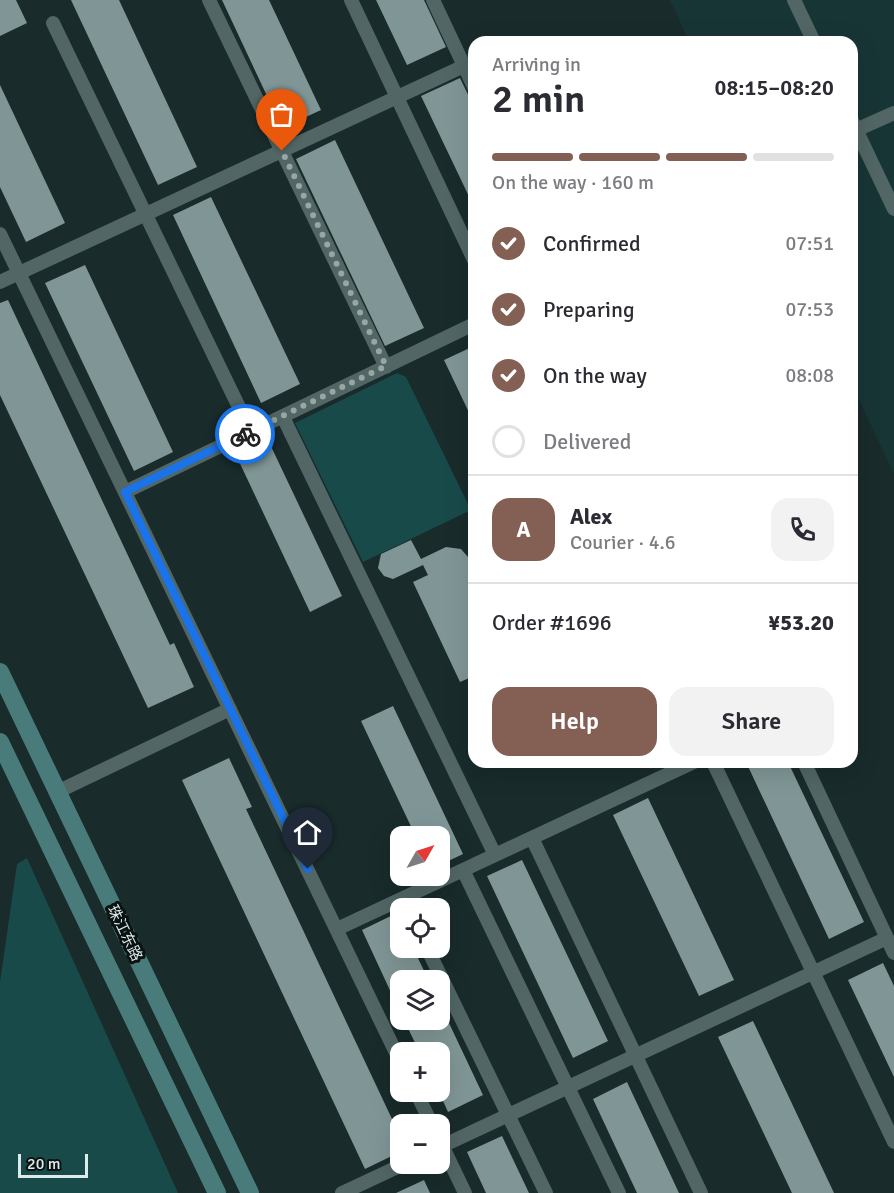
<!DOCTYPE html>
<html lang="en">
<head>
<meta charset="utf-8">
<style>
  :root { --surface:#fff; --page:#f2f2f3; --text:#2b2b33; --muted:#7c7c81; --line:#e1e1e2; --accent:#846054 }
  body { margin:0; font-family:Signika,"Noto Sans SC",sans-serif; background:var(--page); color:var(--text); height:100vh; display:flex; flex-direction:column; font-size:22px; white-space:nowrap }
  * { box-sizing:border-box; margin:0 }
  p { font-size:20px; color:var(--muted) }
  .icon { flex:none; width:33px; height:33px; fill:none; stroke:currentColor; stroke-width:2; stroke-linecap:round; stroke-linejoin:round }
  .map { position:relative; flex:1; overflow:hidden }
  .panel { position:absolute; left:468px; top:36px; width:390px; height:732px; display:flex; flex-direction:column; background:var(--surface); border-radius:18px; box-shadow:0 6px 24px #0002 }
  .panel>* { flex:none }
  .needle { width:39px; rotate:51deg }
  .tools { position:absolute; left:390px; top:826px; display:grid; gap:12px }
  .tools a { display:grid; place-items:center; width:60px; height:60px; border-radius:12px; background:var(--surface); box-shadow:0 6px 24px #0002; font-size:30px }
  .scale { position:absolute; left:18px; bottom:15px; width:70px; box-sizing:border-box; padding-left:6px; border:3px solid #dee9e9; border-top:0; font-size:16px; line-height:21px; white-space:nowrap; color:#dee9e9; -webkit-text-stroke:4px #0a1212; paint-order:stroke }
  .pin { position:absolute; display:grid; place-items:center; width:51px; height:51px; color:#fff; margin:-62px -26px; border-radius:50% 50% 50% 0; rotate:-45deg; box-shadow:0 0 6px #0007 }
  .pin .icon { rotate:45deg }
  .courier { position:absolute; display:grid; place-items:center; width:60px; height:60px; margin:-30px; border:4px solid #1a73e8; border-radius:50%; background:#fff; color:#222; box-shadow:0 2px 8px #0007 }
  .headline em { font-style:normal; font-weight:600 }
  .headline div { display:flex; flex-direction:column-reverse }
  .headline { display:flex; align-items:center; justify-content:space-between; height:102px; padding:0 24px }
  h1 { font-size:39px; font-weight:600; line-height:45px }
  .bar { display:grid; grid-template-columns:repeat(4,1fr); gap:9px 6px; align-content:center; height:72px; padding:0 24px }
  .bar i { height:8px; border-radius:4px; background:var(--line) }
  .bar .current { background:var(--accent) }
  .bar p { grid-column:span 4 }
  .line { display:flex; align-items:center; gap:15px; padding:0 24px; border-top:2px solid var(--line) }
  .line div { flex:1 }
  .round { display:grid; place-items:center; flex:none; width:63px; height:63px; border-radius:18px; background:var(--page) }
  ol { padding:0 24px; list-style:none }
  li { display:flex; align-items:center; gap:18px; height:66px }
  li p { margin-inline-start:auto }
  li .icon { padding:6px; border-radius:50%; background:var(--accent); color:#fff; stroke-width:4 }
  li:last-child { color:var(--muted) }
  li i { width:33px; height:33px; border:3px solid var(--line); border-radius:50% }
  .cta { display:flex; gap:12px; margin-top:auto; padding:12px 24px }
  .cta a { flex:1; height:69px; border-radius:18px; background:var(--accent); color:#fff; font-size:24px; font-weight:600; line-height:69px; text-align:center }
  .cta a+a { background:var(--page); color:var(--text) }
  .map>svg:first-child { display:block }
</style>
</head>
<body>
<div class="map">
<svg width="894" height="1193" viewBox="0 0 894 1193">
  <rect width="100%" height="100%" fill="#192b2b"/>
  <path fill="#183535" d="M 670,0 L 894,0 L 894,474 L 852,385 L 852,42 L 689,42 Z"/>
  <path fill="#194a4a" d="M 397,373 L 406,377 L 471,510 L 363,562 L 295,423 Z
    M 27,858 L 178,1193 L 0,1193 L 0,982 L 17,864 Z"/>
  <path fill="#809696" d="M 0,0 L 16,0 L 27,23 L 0,36 Z
    M 71,0 L 119,0 L 197,167 L 158,185 Z
    M 222,0 L 269,0 L 321,110 L 282,128 Z
    M 376,0 L 424,0 L 446,47 L 407,65 Z
    M 460,78 L 474,107 L 474,207 L 421,96 Z
    M 0,85 L 65,223 L 26,242 L 0,187 Z
    M 335,140 L 424,328 L 385,346 L 296,159 Z
    M 211,197 L 300,384 L 261,403 L 173,215 Z
    M 85,265 L 173,452 L 134,471 L 45,283 Z
    M 8,300 L 170,645 L 174,643 L 194,687 L 148,708 L 0,395 L 0,303 Z
    M 474,346 L 474,423 L 444,360 Z
    M 268,440 L 342,596 L 310,612 L 236,455 Z
    M 411,540 L 421,559 L 446,547 L 461,549 L 468,557 L 474,570 L 474,676 L 460,682 L 413,582 L 428,575 L 423,565 L 393,579 L 384,576 L 378,568 L 381,554 Z
    M 393,706 L 463,854 L 440,865 L 440,837 L 416,837 L 361,721 Z
    M 229,758 L 252,807 L 246,809 L 400,1136 L 400,1152 L 365,1169 L 182,780 Z
    M 634,762 L 648,762 L 637,767 Z
    M 746,762 L 788,762 L 864,922 L 829,939 Z
    M 648,798 L 734,980 L 699,996 L 613,815 Z
    M 522,860 L 608,1041 L 573,1058 L 487,876 Z
    M 397,913 L 400,921 L 400,948 L 413,948 L 429,981 L 400,981 L 400,1012 L 362,930 Z
    M 883,963 L 894,986 L 894,1077 L 848,980 Z
    M 440,1004 L 483,1095 L 448,1112 L 439,1092 L 440,1053 L 420,1053 L 404,1020 L 440,1020 Z
    M 753,1021 L 834,1193 L 792,1193 L 718,1037 Z
    M 627,1082 L 679,1193 L 637,1193 L 593,1099 Z
    M 502,1136 L 529,1193 L 486,1193 L 467,1152 Z
    M 424,1180 L 430,1193 L 396,1193 Z"/>
  <g fill="none" stroke-linecap="round" stroke-linejoin="round">
    <path stroke="#526666" stroke-width="14" d="M 209,0 L 386,367
      M 351,0 L 474,260
      M 433,0 L 474,87
      M 794,0 L 814,42
      M 53,23 L 251,432
      M 852,121 L 894,209
      M 856,130 L 894,113
      M 0,234 L 400,1061
      M 0,282 L 464,66
      M 283,417 L 495,855
      M 125,492 L 474,324
      M 713,762 L 894,1142
      M 804,762 L 894,953
      M 57,792 L 230,709
      M 532,838 L 701,1193
      M 463,870 L 619,1193
      M 337,929 L 694,762
      M 427,948 L 546,1193
      M 416,1092 L 432,1125
      M 440,1141 L 465,1193
      M 440,1147 L 887,938
      M 342,1193 L 404,1164"/>
    <path stroke="#497b7b" stroke-width="18" d="M 0,672 L 250,1193
      M 0,742 L 217,1193"/>
  </g>
  <g fill="none" stroke-linecap="round" stroke-linejoin="round">
    <path stroke="#99a6a6" stroke-width="6" stroke-dasharray="0 10.8" d="M 245,434 L 386,366 L 282,151"/>
    <path stroke="#1a73e8" stroke-width="8" d="M 245,434 L 125,492 L 308,869"/>
  </g>
  <g text-anchor="middle" stroke-width="6" stroke-linejoin="round" paint-order="stroke">
    <g font-size="15" fill="#dee9e9" stroke="#0a1212">
      <text transform="translate(125 933) rotate(64)" y="5">珠江东路</text>
    </g>
  </g>
</svg>
<div class="tools">
<a><svg class="needle" viewBox="-14 -14 28 28"><path d="M0-13l5 13h-10z" fill="#e53935"/><path d="M0 13l5-13h-10z" fill="#7c7c81"/></svg></a>
<a><svg class="icon" aria-label="locate" viewBox="0 0 24 24"><circle cx="12" cy="12" r="6"/><path d="M12 2v4M12 18v4M2 12h4M18 12h4"/></svg></a>
<a><svg class="icon" aria-label="layers" viewBox="0 0 24 24"><path d="M12 4l9 5-9 5-9-5zM3 14l9 5 9-5"/></svg></a>
<a>+</a>
<a>−</a>
</div>
<div class="scale">20 m</div>
<div class="pin" style="left:282px;top:151px;background:#ea580c"><svg class="icon" aria-label="bag" viewBox="0 0 24 24"><path d="M5 8h14l-1 12H6zM9 8a3 3 0 0 1 6 0"/></svg></div>
<div class="pin" style="left:308px;top:869px;background:#1f2937"><svg class="icon" aria-label="home" viewBox="0 0 24 24"><path d="M3 11l9-7 9 7M6 9v11h12V9"/></svg></div>
<div class="courier" style="left:245px;top:434px"><svg class="icon" aria-label="bike" viewBox="0 0 24 24"><circle cx="6" cy="16" r="4"/><circle cx="18" cy="16" r="4"/><path d="M6 16l4-8h5l3 8M10 8l3 8H6M13 5h3"/></svg></div>
<section class="panel">
<div class="headline"><div><h1>2 min</h1><p>Arriving in</p></div><em>08:15–08:20</em></div>
<div class="bar"><i class="current"></i><i class="current"></i><i class="current"></i><i></i><p>On the way · 160 m</p></div>
<ol>
<li><svg class="icon" aria-label="check" viewBox="0 0 24 24"><path d="M5 12l5 5 9-10"/></svg>Confirmed<p>07:51</p></li>
<li><svg class="icon" aria-label="check" viewBox="0 0 24 24"><path d="M5 12l5 5 9-10"/></svg>Preparing<p>07:53</p></li>
<li><svg class="icon" aria-label="check" viewBox="0 0 24 24"><path d="M5 12l5 5 9-10"/></svg>On the way<p>08:08</p></li>
<li><i></i>Delivered</li>
</ol>
<div class="line" style="height:108px"><b class="round" style="background:var(--accent);color:#fff">A</b><div><b>Alex</b><p>Courier · 4.6</p></div><a class="round"><svg class="icon" aria-label="phone" viewBox="0 0 24 24"><path d="M5 4h4l2 5-3 2q2 4 5 5l2-3 5 2v4C11 20 4 13 5 4z"/></svg></a></div>
<div class="line" style="height:78px"><div>Order #1696</div><b>¥53.20</b></div>
<div class="cta"><a>Help</a><a>Share</a></div>
</section>
</div>
</body>
</html>
